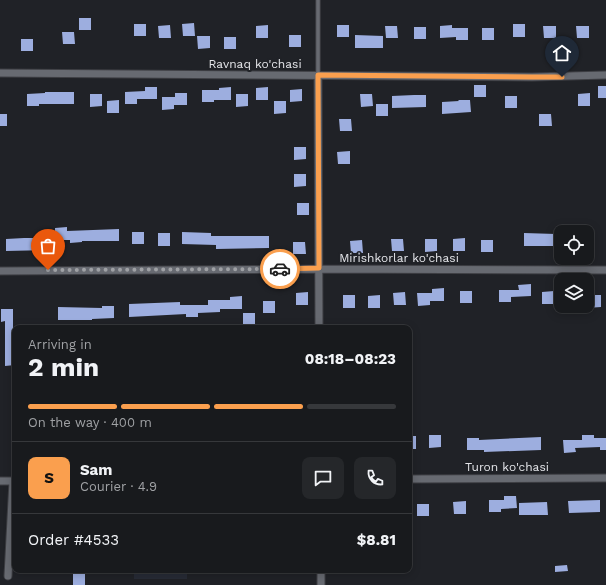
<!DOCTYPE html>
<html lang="en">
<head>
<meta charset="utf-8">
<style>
  :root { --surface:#181a1d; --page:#25272a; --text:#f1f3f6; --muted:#9fa1a4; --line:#36383b; --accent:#fa9f4e }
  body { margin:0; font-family:"Work Sans",sans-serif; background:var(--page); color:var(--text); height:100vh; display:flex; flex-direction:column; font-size:15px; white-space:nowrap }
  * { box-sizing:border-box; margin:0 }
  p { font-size:13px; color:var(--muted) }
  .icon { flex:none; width:22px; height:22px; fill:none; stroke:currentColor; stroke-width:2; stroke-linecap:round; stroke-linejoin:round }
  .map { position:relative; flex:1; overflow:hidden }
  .side { position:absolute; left:12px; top:325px; width:400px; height:248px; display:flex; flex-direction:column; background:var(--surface); border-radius:8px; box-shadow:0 2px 10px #0003,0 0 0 1px var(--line) }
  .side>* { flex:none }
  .tools { position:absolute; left:554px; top:225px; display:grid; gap:8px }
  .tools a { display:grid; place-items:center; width:40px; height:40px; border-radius:8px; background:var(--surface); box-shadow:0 2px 10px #0003,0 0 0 1px var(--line); font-size:20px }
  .pin { position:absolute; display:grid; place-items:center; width:34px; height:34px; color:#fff; margin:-41px -17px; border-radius:50% 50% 50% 0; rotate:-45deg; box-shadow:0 0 4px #0007 }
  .pin .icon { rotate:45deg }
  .courier { position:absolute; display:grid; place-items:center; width:40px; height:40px; margin:-20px; border:3px solid #fa9f4e; border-radius:50%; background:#fff; color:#222; box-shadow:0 1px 5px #0007 }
  .headline em { font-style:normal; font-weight:700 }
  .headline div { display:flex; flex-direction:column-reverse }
  .headline { display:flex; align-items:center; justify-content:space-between; height:68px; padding:0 16px }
  h1 { font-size:26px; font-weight:700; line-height:30px }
  .bar { display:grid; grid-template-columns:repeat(4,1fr); gap:6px 4px; align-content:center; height:48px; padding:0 16px }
  .bar i { height:5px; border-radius:3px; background:var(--line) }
  .bar .selected { background:var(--accent) }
  .bar p { grid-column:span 4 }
  .line { display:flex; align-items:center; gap:10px; padding:0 16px; border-top:1px solid var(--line) }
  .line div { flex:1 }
  .round { display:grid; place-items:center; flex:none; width:42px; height:42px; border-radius:8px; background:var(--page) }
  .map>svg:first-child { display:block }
</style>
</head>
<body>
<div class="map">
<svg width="606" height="585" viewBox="0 0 606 585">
  <rect width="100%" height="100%" fill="#202227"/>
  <path fill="#272b36" d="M 134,570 L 187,570 L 187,579 L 134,579 Z"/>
  <path fill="#9daedf" d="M 79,18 L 91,18 L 91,30 L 79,30 Z
    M 194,23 L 195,36 L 183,36 L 182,24 Z
    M 134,24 L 146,24 L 146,36 L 134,36 Z
    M 513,24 L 525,24 L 525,37 L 513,37 Z
    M 170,25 L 171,38 L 159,38 L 158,26 Z
    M 268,25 L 268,38 L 256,38 L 256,26 Z
    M 337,25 L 349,25 L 349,37 L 337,37 Z
    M 452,25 L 452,28 L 468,28 L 468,40 L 456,40 L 456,37 L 440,38 L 440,26 Z
    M 385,26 L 397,26 L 398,38 L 386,38 Z
    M 543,26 L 556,26 L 556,38 L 544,38 Z
    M 576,26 L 589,26 L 589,38 L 577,38 Z
    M 414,27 L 426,27 L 426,39 L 414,39 Z
    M 482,28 L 494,28 L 494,40 L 482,40 Z
    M 62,32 L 74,32 L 75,44 L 63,44 Z
    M 289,35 L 301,35 L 301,47 L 289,47 Z
    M 355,35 L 383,36 L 383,48 L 355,48 Z
    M 197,36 L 210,36 L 210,48 L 198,49 Z
    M 224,37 L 236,37 L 236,49 L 224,49 Z
    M 21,39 L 33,39 L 33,51 L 21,51 Z
    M 474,85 L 486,85 L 486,97 L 474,97 Z
    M 598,86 L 606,86 L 606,98 L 598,98 Z
    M 145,87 L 157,87 L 157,99 L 137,99 L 137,104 L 125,104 L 125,92 L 145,91 Z
    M 231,87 L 231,100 L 214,100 L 214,102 L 202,102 L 202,90 L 219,90 L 219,88 Z
    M 268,87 L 268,100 L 256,100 L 256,88 Z
    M 302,89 L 302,101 L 290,102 L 290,90 Z
    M 45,92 L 74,92 L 74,104 L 39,104 L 39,106 L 27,106 L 27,94 L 45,93 Z
    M 175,93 L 187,93 L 187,105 L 174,105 L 174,109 L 162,110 L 162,97 L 175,97 Z
    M 590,93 L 590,106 L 578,106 L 578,94 Z
    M 90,94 L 102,94 L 102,106 L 90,107 Z
    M 236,94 L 248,94 L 248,106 L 236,107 Z
    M 360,94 L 372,94 L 373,106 L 361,107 Z
    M 414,95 L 426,95 L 426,107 L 392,108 L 392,96 Z
    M 505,96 L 517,96 L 517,108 L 505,108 Z
    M 119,100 L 119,113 L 107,113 L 107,101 Z
    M 458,100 L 470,100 L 471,112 L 442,114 L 442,102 L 459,101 Z
    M 274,101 L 286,101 L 286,113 L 274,114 Z
    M 376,104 L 388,104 L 388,116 L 376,116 Z
    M 0,114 L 7,114 L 7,126 L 0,126 Z
    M 539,114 L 551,114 L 552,126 L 539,126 Z
    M 339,119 L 351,119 L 352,131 L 340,131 Z
    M 294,147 L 306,147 L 306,159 L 294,160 Z
    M 350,151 L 350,164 L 338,164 L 337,152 Z
    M 294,174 L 306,174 L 306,186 L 294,187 Z
    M 297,203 L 309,203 L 309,215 L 297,215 Z
    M 67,227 L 67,231 L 119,229 L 119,241 L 82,241 L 82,242 L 70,243 L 70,240 L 55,240 L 55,228 Z
    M 132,232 L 144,232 L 144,244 L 132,244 Z
    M 182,232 L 211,233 L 211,236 L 269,236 L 269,248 L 216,249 L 216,245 L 182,244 Z
    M 158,233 L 170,233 L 170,246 L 158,246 Z
    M 524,233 L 556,234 L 556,246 L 524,246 Z
    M 24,238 L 50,238 L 50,250 L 6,251 L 6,239 Z
    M 465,238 L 465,251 L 453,251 L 453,239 Z
    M 391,239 L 403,239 L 404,251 L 392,251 Z
    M 425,239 L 437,239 L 437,251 L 425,252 Z
    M 362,240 L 363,253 L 351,253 L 350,241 Z
    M 481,240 L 493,240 L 493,252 L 481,252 Z
    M 293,242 L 305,242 L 306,254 L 293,254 Z
    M 531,284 L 531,296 L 511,297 L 511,302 L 499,302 L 499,290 L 519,290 L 518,285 Z
    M 444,288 L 444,301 L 430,301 L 430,305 L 418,306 L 417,293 L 432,293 L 432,289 Z
    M 460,291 L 472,291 L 472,303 L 460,303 Z
    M 554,291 L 554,304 L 542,304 L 542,292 Z
    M 308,292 L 308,305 L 296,305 L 296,293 Z
    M 405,292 L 406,305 L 394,305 L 393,293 Z
    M 343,295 L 355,295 L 355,308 L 343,308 Z
    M 380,295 L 380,308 L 368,308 L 368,296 Z
    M 587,295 L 601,295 L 601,307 L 587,308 Z
    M 242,296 L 242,309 L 220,309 L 220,312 L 198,313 L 198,317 L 186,317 L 186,314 L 129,317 L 129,304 L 180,302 L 180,305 L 208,305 L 208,300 L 230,300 L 230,297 Z
    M 263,301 L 275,301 L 275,313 L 263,313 Z
    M 102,306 L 114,306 L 114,318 L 92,319 L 92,320 L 58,320 L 58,307 L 102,308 Z
    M 1,309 L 13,309 L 13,332 L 15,332 L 15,365 L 5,366 L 5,321 L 1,322 Z
    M 243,313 L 255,313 L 255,326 L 243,326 Z
    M 429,435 L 441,435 L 441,447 L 429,448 Z
    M 582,435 L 594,435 L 594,438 L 606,438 L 606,450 L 600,450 L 600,447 L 575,448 L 576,452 L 564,453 L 563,440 L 582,440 Z
    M 409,436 L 416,436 L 416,449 L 409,449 Z
    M 541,437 L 541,450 L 484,452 L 484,450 L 467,450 L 467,438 L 479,438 L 479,440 Z
    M 504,496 L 516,496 L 517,508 L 501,509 L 501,512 L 489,512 L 489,500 L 504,500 Z
    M 600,500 L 600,512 L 569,513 L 568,501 Z
    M 466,501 L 466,514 L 454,514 L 453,502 Z
    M 547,502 L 548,515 L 519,515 L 519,503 Z
    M 417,504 L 429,504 L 429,516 L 417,516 Z
    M 567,565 L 568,571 L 555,572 L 555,566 Z
    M 85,573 L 85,585 L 73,585 L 73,574 Z"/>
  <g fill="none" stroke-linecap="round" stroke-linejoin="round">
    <g stroke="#3e3f44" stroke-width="5.5">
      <path id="lane" d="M 318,0 L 318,75"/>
    </g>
    <g stroke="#3e3f44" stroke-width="9">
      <path id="street" d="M 0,73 L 532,77 L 606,75
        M 318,75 L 319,328
        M 0,271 L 319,269 L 606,270
        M 409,479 L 606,478
        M 0,481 L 15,481
        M 321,570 L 321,585
        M 8,576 L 13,481"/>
    </g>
    <use href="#lane" stroke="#676a71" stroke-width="3.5"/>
    <use href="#street" stroke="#676a71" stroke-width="7"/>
  </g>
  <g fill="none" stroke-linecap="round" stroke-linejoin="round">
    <path stroke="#9fa1a5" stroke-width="4" stroke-dasharray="0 7.2" d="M 48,270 L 280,269"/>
    <path stroke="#fa9f4e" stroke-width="5" d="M 280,269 L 319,268 L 318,75 L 532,77 L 562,77"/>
  </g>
  <g text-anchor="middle" stroke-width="4" stroke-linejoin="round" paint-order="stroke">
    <g font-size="12" fill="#e4e5e9" stroke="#202227">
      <text x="255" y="68">Ravnaq ko'chasi</text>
      <text x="399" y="262">Mirishkorlar ko'chasi</text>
      <text x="507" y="471">Turon ko'chasi</text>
    </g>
  </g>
</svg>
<div class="tools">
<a><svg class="icon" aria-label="locate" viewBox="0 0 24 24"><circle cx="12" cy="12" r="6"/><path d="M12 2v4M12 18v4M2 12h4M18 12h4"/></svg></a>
<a><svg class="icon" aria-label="layers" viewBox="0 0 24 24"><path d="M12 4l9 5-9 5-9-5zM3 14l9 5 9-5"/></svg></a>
</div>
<div class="pin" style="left:48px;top:270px;background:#ea580c"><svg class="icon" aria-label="bag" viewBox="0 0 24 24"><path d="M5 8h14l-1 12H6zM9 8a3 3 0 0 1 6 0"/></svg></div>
<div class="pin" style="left:562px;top:77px;background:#1f2937"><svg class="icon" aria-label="home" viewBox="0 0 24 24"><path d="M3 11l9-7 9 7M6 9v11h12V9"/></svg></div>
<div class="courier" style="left:280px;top:269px"><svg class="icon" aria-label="car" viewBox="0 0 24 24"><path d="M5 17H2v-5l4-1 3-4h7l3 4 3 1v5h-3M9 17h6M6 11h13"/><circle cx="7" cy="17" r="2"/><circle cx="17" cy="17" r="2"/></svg></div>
<section class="side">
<div class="headline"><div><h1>2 min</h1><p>Arriving in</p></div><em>08:18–08:23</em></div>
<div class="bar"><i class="selected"></i><i class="selected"></i><i class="selected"></i><i></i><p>On the way · 400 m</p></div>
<div class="line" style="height:72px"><b class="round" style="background:var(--accent);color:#111">S</b><div><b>Sam</b><p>Courier · 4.9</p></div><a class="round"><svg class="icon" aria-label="chat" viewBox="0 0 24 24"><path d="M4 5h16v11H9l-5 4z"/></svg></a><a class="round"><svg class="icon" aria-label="phone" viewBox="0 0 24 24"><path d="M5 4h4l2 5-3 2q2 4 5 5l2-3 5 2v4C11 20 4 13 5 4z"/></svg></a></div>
<div class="line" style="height:52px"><div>Order #4533</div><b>$8.81</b></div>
</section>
</div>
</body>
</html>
